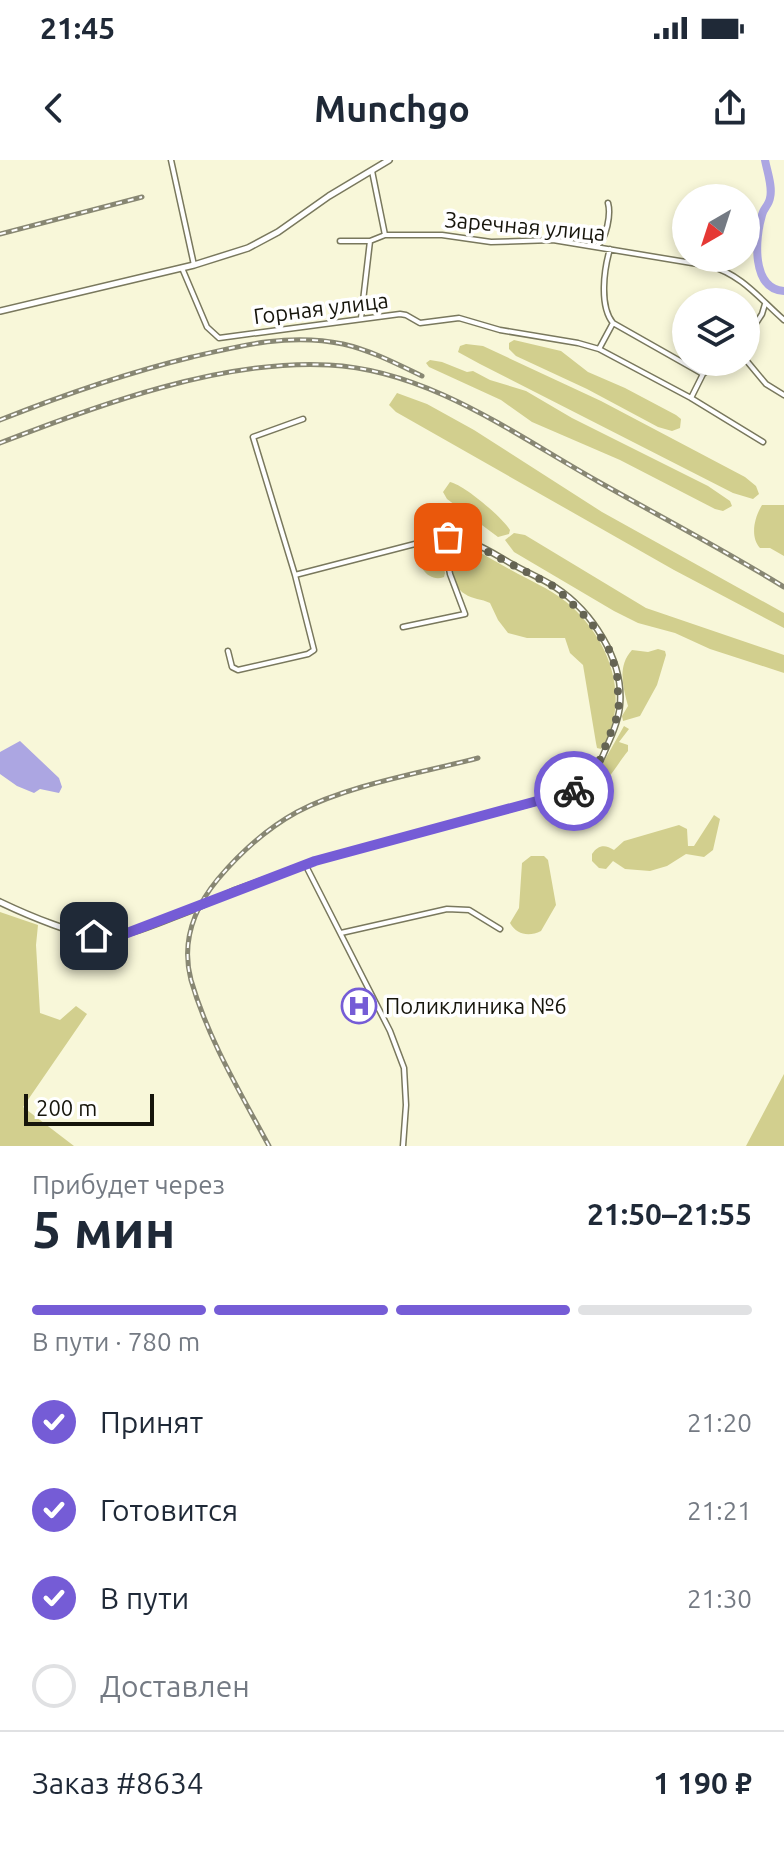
<!DOCTYPE html>
<html lang="ru">
<head>
<meta charset="utf-8">
<style>
  :root { --surface:#fff; --page:#f6f6f7; --text:#1f2937; --muted:#747a83; --line:#e0e1e3; --accent:#755cd6 }
  body { margin:0; font-family:Ubuntu,sans-serif; background:var(--page); color:var(--text); height:100vh; display:flex; flex-direction:column; font-size:30px; white-space:nowrap }
  * { box-sizing:border-box; margin:0 }
  p { font-size:26px; color:var(--muted) }
  .icon { flex:none; width:44px; height:44px; fill:none; stroke:currentColor; stroke-width:2; stroke-linecap:round; stroke-linejoin:round }
  .map { position:relative; height:986px; overflow:hidden }
  .panel { display:flex; flex-direction:column; background:var(--surface); flex:1 }
  .panel>* { flex:none }
  .needle { width:52px; rotate:219deg }
  .controls { position:absolute; left:672px; top:24px; display:grid; gap:16px }
  .controls a { display:grid; place-items:center; width:88px; height:88px; border-radius:50%; background:var(--surface); box-shadow:0 4px 12px #0003; font-size:40px }
  .scale { position:absolute; left:24px; bottom:20px; width:130px; box-sizing:border-box; padding-left:8px; border:4px solid #16150b; border-top:0; font-size:22px; line-height:28px; white-space:nowrap; color:#16150b; -webkit-text-stroke:6px #fff; paint-order:stroke }
  .pin { position:absolute; display:grid; place-items:center; width:68px; height:68px; color:#fff; margin:-34px; border-radius:16px; box-shadow:0 4px 12px #0006 }
  .courier { position:absolute; display:grid; place-items:center; width:80px; height:80px; margin:-40px; border:6px solid #755cd6; border-radius:50%; background:#fff; color:#222; box-shadow:0 2px 10px #0007 }
  .summary em { font-style:normal; font-weight:600 }
  .summary div { display:flex; flex-direction:column-reverse }
  .summary { display:flex; align-items:center; justify-content:space-between; height:136px; padding:0 32px }
  h1 { font-size:52px; font-weight:600; line-height:60px }
  .bar { display:grid; grid-template-columns:repeat(4,1fr); gap:12px 8px; align-content:center; height:96px; padding:0 32px }
  .bar i { height:10px; border-radius:6px; background:var(--line) }
  .bar .active { background:var(--accent) }
  .bar p { grid-column:span 4 }
  .line { display:flex; align-items:center; gap:20px; padding:0 32px; border-top:2px solid var(--line) }
  .line div { flex:1 }
  ol { padding:0 32px; list-style:none }
  li { display:flex; align-items:center; gap:24px; height:88px }
  li p { margin-inline-start:auto }
  li .icon { padding:8px; border-radius:50%; background:var(--accent); color:#fff; stroke-width:4 }
  li:last-child { color:var(--muted) }
  li i { width:44px; height:44px; border:4px solid var(--line); border-radius:50% }
  .status { display:flex; justify-content:space-between; align-items:center; height:56px; padding:0 40px; background:var(--surface); direction:ltr }
  .status svg { height:22px; fill:currentColor }
  header { display:flex; justify-content:space-between; align-items:center; height:104px; padding:0 32px; background:var(--surface); font-size:36px; font-weight:600 }
  .map>svg:first-child { display:block }
</style>
</head>
<body>
<div class="status"><b>21:45</b><svg viewBox="0 0 49 12"><path d="M0 12V9h3v3zM5 12V6h3v6zM10 12V3h3v9zM15 12V0h3v12zM26 1h20v11H26zM47 4h2v5h-2z"/></svg></div>
<header><svg class="icon" aria-label="back" viewBox="0 0 24 24"><path d="M15 5l-7 7 7 7"/></svg>Munchgo<svg class="icon" aria-label="share" viewBox="0 0 24 24"><path d="M12 15V3M7 8l5-5 5 5M5 13v7h14v-7"/></svg></header>
<div class="map">
<svg width="784" height="986" viewBox="0 0 784 986">
  <rect width="100%" height="100%" fill="#f8f7d9"/>
  <path fill="#d2cf8e" d="M 514,180 L 561,191 L 588,212 L 625,228 L 676,255 L 681,259 L 680,268 L 672,271 L 658,267 L 587,229 L 516,196 L 509,189 L 509,183 Z
    M 466,184 L 483,186 L 601,241 L 745,317 L 756,326 L 759,334 L 753,339 L 733,333 L 480,204 L 458,192 L 460,186 Z
    M 430,200 L 442,202 L 467,212 L 473,211 L 490,220 L 526,231 L 572,258 L 708,326 L 730,341 L 732,346 L 723,351 L 715,349 L 620,300 L 532,262 L 501,240 L 429,207 L 426,203 Z
    M 397,233 L 427,244 L 474,270 L 602,352 L 784,453 L 784,468 L 674,410 L 396,252 L 389,245 Z
    M 450,322 C 464,325 501,356 510,370 L 509,374 L 498,377 L 447,339 L 443,332 Z
    M 762,345 L 784,345 L 784,396 L 770,388 L 760,388 C 750,377 754,358 762,345 Z
    M 514,373 L 525,375 L 646,448 L 784,495 L 784,513 L 710,489 L 675,473 L 638,463 L 614,451 L 514,392 L 505,380 Z
    M 438,382 L 445,413 L 444,417 C 429,423 418,406 416,393 L 421,386 Z
    M 456,382 C 475,389 493,400 511,410 C 529,420 548,428 565,441 C 609,476 633,539 601,589 L 597,588 L 596,583 L 583,505 L 570,493 L 565,478 L 527,478 L 508,473 L 498,460 L 490,443 C 482,439 472,439 465,434 C 450,425 449,402 448,386 Z
    M 658,489 L 665,491 L 666,495 L 657,525 L 640,556 L 623,561 L 622,556 L 628,546 C 623,527 617,506 632,490 L 648,492 Z
    M 624,566 L 629,569 L 619,582 L 628,585 L 628,591 C 617,604 608,624 592,630 L 591,624 Z
    M 594,603 L 596,607 C 582,625 561,639 538,635 L 539,630 Z
    M 714,655 L 720,659 L 713,690 L 704,697 L 686,694 L 667,706 L 650,711 L 625,709 L 613,701 L 606,709 L 599,708 L 592,701 L 592,694 C 598,685 605,684 614,690 L 624,681 L 679,665 L 687,669 L 688,686 L 694,686 Z
    M 531,696 L 544,696 L 548,700 L 556,745 L 541,771 C 529,777 517,775 510,763 L 519,748 L 522,703 Z
    M 0,752 L 38,765 L 36,785 L 40,853 L 60,860 L 76,846 L 87,854 L 23,947 L 74,986 L 0,986 Z
    M 784,914 L 784,986 L 746,986 Z"/>
  <path fill="#aca6e2" d="M 20,581 L 59,618 L 62,627 L 59,633 L 40,629 L 34,633 L 17,626 L 0,614 L 0,592 Z"/>
  <g fill="none" stroke-linecap="round" stroke-linejoin="round">
    <path stroke="#aca6e2" stroke-width="8" d="M 765,0 C 767,11 773,27 770,38 C 769,45 763,49 762,55 C 755,78 751,129 784,131"/>
    <g stroke="#79785d" stroke-width="7">
      <path id="minor" d="M 171,0 L 194,105
        M 372,11 L 385,75
        M 340,81 L 370,81 L 385,75 L 442,75 L 491,82 L 553,80 L 710,106 C 741,114 761,140 784,160
        M 597,86 C 607,78 611,54 608,43
        M 610,89 C 604,109 599,146 613,163
        M 182,108 L 207,167 L 219,178 L 400,154 L 406,155 L 420,163 L 459,158 L 500,170 L 578,183 L 599,189 L 691,238 L 763,282
        M 361,158 L 370,81
        M 746,179 L 762,154 L 765,144
        M 599,189 L 613,163 L 703,214
        M 746,200 L 766,224 L 784,235
        M 691,238 L 703,214 L 719,202
        M 403,467 L 465,454 L 450,414 L 443,377
        M 228,491 L 232,507 L 238,510 L 308,494 L 314,490 L 295,415 L 253,277 L 303,259
        M 305,704 L 390,871 L 404,908 L 406,945 L 403,986
        M 197,748 L 235,730 L 315,701 L 571,633 C 591,622 599,606 607,586 C 613,573 619,559 620,545 C 624,500 592,451 555,427 C 541,418 526,412 512,404 C 489,391 465,374 438,378 L 295,415
        M 341,773 L 447,749 L 469,750 L 500,769"/>
    </g>
    <g stroke="#79785d" stroke-width="8">
      <path id="tertiary" d="M 0,151 L 194,105 L 248,88 L 278,72 L 329,36 L 389,0
        M 0,742 C 23,753 82,779 107,777 C 135,775 171,757 197,748"/>
    </g>
    <use href="#minor" stroke="#fff" stroke-width="4"/>
    <use href="#tertiary" stroke="#fff" stroke-width="5"/>
    <g stroke="#888773" stroke-width="5">
      <path id="rail" d="M 0,74 L 142,37
        M 0,260 C 63,235 126,213 192,197 C 242,185 291,173 343,184 C 370,190 397,204 422,216
        M 0,283 C 98,245 223,199 329,205 C 429,210 515,275 599,322 C 661,357 724,390 784,427
        M 269,986 C 240,932 208,879 191,820 C 181,782 194,748 218,719 C 240,693 266,669 297,652 C 348,625 421,613 478,598"/>
    </g>
    <use href="#rail" stroke="#fff" stroke-width="2" stroke-dasharray="6" stroke-linecap="butt"/>
  </g>
  <g fill="none" stroke-linecap="round" stroke-linejoin="round">
    <path stroke="#656453" stroke-width="8" stroke-dasharray="0 14.4" d="M 448,377 L 473,384 L 555,427 L 590,461 L 610,491 L 617,514 L 619,552 L 595,612 L 588,621 L 574,631"/>
    <path stroke="#755cd6" stroke-width="10" d="M 94,776 L 122,775 L 315,701 L 574,631"/>
  </g>
  <defs>
    <g id="hospital-ring" transform="scale(1.8)"><circle r="9.5" fill="#fff" stroke="#755cd6" stroke-width="1.5"/><path d="M-5-5h3v3.5h4V-5h3V5h-3V1.5h-4V5h-3Z" fill="#755cd6"/></g>
  </defs>
  <g fill-rule="evenodd">
    <use href="#hospital-ring" x="359" y="846"/>
  </g>
  <g text-anchor="middle" stroke-width="7" stroke-linejoin="round" paint-order="stroke">
    <g font-size="22" fill="#16150b" stroke="#fff">
      <text transform="translate(525 66) rotate(5)" y="8">Заречная улица</text>
      <text transform="translate(321 148) rotate(-7)" y="8">Горная улица</text>
    </g>
    <g font-size="22" fill="#16150b" stroke="#fff" text-anchor="start">
      <text x="385" y="854">Поликлиника №6</text>
    </g>
  </g>
</svg>
<div class="controls">
<a><svg class="needle" viewBox="-14 -14 28 28"><path d="M0-13l5 13h-10z" fill="#e53935"/><path d="M0 13l5-13h-10z" fill="#747a83"/></svg></a>
<a><svg class="icon" aria-label="layers" viewBox="0 0 24 24"><path d="M12 4l9 5-9 5-9-5zM3 14l9 5 9-5"/></svg></a>
</div>
<div class="scale">200 m</div>
<div class="pin" style="left:448px;top:377px;background:#ea580c"><svg class="icon" aria-label="bag" viewBox="0 0 24 24"><path d="M5 8h14l-1 12H6zM9 8a3 3 0 0 1 6 0"/></svg></div>
<div class="pin" style="left:94px;top:776px;background:#1f2937"><svg class="icon" aria-label="home" viewBox="0 0 24 24"><path d="M3 11l9-7 9 7M6 9v11h12V9"/></svg></div>
<div class="courier" style="left:574px;top:631px"><svg class="icon" aria-label="bike" viewBox="0 0 24 24"><circle cx="6" cy="16" r="4"/><circle cx="18" cy="16" r="4"/><path d="M6 16l4-8h5l3 8M10 8l3 8H6M13 5h3"/></svg></div>
</div>
<section class="panel">
<div class="summary"><div><h1>5 мин</h1><p>Прибудет через</p></div><em>21:50–21:55</em></div>
<div class="bar"><i class="active"></i><i class="active"></i><i class="active"></i><i></i><p>В пути · 780 m</p></div>
<ol>
<li><svg class="icon" aria-label="check" viewBox="0 0 24 24"><path d="M5 12l5 5 9-10"/></svg>Принят<p>21:20</p></li>
<li><svg class="icon" aria-label="check" viewBox="0 0 24 24"><path d="M5 12l5 5 9-10"/></svg>Готовится<p>21:21</p></li>
<li><svg class="icon" aria-label="check" viewBox="0 0 24 24"><path d="M5 12l5 5 9-10"/></svg>В пути<p>21:30</p></li>
<li><i></i>Доставлен</li>
</ol>
<div class="line" style="height:104px"><div>Заказ #8634</div><b>1 190 ₽</b></div>
</section>
</body>
</html>
